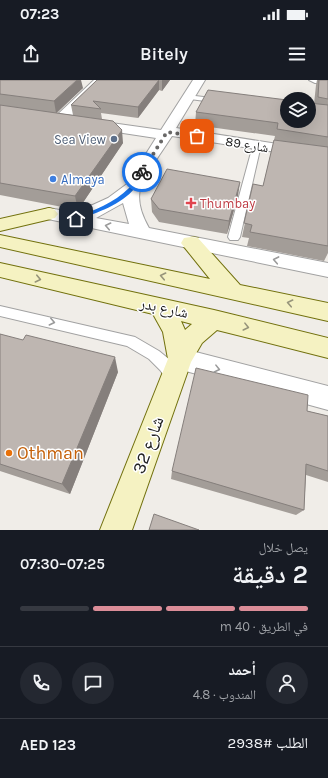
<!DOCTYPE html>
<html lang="ar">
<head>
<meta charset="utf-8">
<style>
  :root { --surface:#171b24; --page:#242831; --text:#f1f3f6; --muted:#9ea1a6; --line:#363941; --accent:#db8d98 }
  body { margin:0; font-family:Karla,"Noto Naskh Arabic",sans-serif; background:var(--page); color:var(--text); direction:rtl; height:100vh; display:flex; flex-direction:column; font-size:15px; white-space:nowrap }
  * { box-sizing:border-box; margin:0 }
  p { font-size:13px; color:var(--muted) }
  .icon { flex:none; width:22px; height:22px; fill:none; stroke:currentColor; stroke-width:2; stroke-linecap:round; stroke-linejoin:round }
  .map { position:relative; height:450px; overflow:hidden; direction:ltr }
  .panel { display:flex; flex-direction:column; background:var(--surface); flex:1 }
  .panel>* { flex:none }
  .tools { position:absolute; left:280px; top:12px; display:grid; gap:8px }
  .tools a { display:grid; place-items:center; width:36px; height:36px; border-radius:50%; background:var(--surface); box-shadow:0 4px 16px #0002; font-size:20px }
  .pin { position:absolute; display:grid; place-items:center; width:34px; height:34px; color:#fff; margin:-17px; border-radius:8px; box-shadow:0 2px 6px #0006 }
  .courier { position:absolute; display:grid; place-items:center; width:40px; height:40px; margin:-20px; border:3px solid #1a73e8; border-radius:50%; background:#fff; color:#222; box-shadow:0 1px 5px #0007 }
  .summary em { font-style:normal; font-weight:600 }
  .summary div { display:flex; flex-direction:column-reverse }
  .summary { display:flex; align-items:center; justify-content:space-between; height:68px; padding:0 20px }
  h1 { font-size:26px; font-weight:600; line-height:30px }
  .bar { display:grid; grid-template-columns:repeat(4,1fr); gap:6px 4px; align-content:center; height:48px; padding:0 20px }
  .bar i { height:5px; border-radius:3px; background:var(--line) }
  .bar .selected { background:var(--accent) }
  .bar p { grid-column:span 4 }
  .line { display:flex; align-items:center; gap:10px; padding:0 20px; border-top:1px solid var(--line) }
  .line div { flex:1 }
  .round { display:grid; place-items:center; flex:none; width:42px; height:42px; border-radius:21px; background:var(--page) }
  .status { display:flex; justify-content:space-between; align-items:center; height:28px; padding:0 20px; background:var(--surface); direction:ltr }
  .status svg { height:11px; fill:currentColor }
  header { display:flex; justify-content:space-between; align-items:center; height:52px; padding:0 20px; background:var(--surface); font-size:18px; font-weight:600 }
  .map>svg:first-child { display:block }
</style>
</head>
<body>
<div class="status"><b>07:23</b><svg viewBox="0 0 49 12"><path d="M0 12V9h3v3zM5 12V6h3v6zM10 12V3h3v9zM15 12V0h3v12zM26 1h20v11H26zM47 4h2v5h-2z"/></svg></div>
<header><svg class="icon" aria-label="menu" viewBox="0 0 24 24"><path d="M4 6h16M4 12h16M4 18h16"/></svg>Bitely<svg class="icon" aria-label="share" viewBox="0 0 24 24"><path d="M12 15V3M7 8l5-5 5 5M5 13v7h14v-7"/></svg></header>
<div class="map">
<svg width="328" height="450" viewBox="0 0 328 450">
  <rect width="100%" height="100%" fill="#f0ede8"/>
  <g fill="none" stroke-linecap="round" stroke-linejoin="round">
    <g stroke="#a2a2a2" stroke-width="2">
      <path id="lane" d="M 187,15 L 220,19 L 224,21 L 220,23 L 190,19 L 186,17 Z
        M 257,62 L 261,65 L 240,157 L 238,160 L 230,160 L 228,157 L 253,65 Z
        M 0,226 L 135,257 L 159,271 L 170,280 L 181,296 L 178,301 L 173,303 L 168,301 L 160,290 L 149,279 L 127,266 L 0,236 Z"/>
    </g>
    <g stroke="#a2a2a2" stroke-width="2">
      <path id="street" d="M 94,0 L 106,0 L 65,43 L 55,43 L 53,40 L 55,37 Z
        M 193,0 L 205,0 L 176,48 L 328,72 L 328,80 L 172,56 C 163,70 147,92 141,106 C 136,120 142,136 149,148 L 328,183 L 328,197 L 43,138 L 40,134 L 43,130 L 49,128 L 75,133 L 108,118 L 127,104 L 156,58 L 90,48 L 85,47 L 83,44 L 85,41 L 90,40 L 161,50 ZM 123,123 L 129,144 L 96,138 Z
        M 309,0 L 328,0 L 328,4 L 315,3 Z
        M 180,268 L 328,306 L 328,330 L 171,287 L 168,279 L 171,271 Z"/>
    </g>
    <g stroke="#72710e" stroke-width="2">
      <path id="secondary" d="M 49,128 L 55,130 L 58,134 L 55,138 L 0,151 L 0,139 Z
        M 0,155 L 210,199 L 181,163 L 184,158 L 191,157 L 198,158 L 240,205 L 328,223 L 328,241 L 0,167 Z
        M 0,183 L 214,230 L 328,258 L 328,278 L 217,250 L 202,263 L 191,282 L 132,450 L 100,450 L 168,279 L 163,252 L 153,234 L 0,197 ZM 181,241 L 192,244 L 185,250 Z"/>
    </g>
    <use href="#lane" fill="#fff" fill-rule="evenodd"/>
    <use href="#street" fill="#fff" fill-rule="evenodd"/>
    <use href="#secondary" fill="#f5f2c2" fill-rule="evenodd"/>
  </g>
  <path fill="#a39d98" d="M 0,0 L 83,8 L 57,33 L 73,35 L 71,25 L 97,0 L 170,0 L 162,11 L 159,10 L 138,38 L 101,33 L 102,39 L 123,63 L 78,130 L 0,115 Z
    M 317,0 L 328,0 L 328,173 L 324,181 L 247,166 L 249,158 L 242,157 L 253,104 L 263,106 L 275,56 L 195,45 L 196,32 L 314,24 L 316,5 Z
    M 238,116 L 227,154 L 159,142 L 152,132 L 151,119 Z
    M 0,254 L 118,292 L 70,414 L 0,391 Z
    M 307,331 L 328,336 L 328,402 L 306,395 L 304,430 L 296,435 L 171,399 L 172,391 Z"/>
  <path fill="#857f7c" d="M 77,0 L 81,0 L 83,8 L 56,33 L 54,21 Z
    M 159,0 L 159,10 L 138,38 L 138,27 Z
    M 162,0 L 170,0 L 162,11 Z
    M 122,50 L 123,63 L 78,130 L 75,116 Z
    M 240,102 L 238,116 L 227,154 L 229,141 Z
    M 115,277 L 118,292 L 70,414 L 62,404 Z"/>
  <path fill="#beb6b1" stroke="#857f7c" d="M 0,0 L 77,0 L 54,21 L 0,14 Z
    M 97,0 L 159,0 L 138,27 L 93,21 L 101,29 L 71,25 Z
    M 319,0 L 328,0 L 328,19 L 318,17 Z
    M 208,10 L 287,20 L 287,41 L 309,41 L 309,23 L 328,25 L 328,57 L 277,49 L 278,43 L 196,32 Z
    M 0,25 L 113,41 L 122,50 L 75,116 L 0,103 Z
    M 274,60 L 328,67 L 328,166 L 250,152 L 252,145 L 244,143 L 253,104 L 263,106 Z
    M 167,89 L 240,102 L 229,141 L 159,129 L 151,119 Z
    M 0,254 L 23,260 L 26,255 L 115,277 L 62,404 L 0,384 Z
    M 196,288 L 308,315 L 307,331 L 328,336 L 328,391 L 306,384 L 304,430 L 172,391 Z
    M 154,434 L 199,450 L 149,450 Z"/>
  <defs><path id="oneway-chevron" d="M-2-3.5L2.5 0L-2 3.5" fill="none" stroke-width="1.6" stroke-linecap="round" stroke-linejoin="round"/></defs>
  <g stroke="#9b9b9b">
    <use href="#oneway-chevron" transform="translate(108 146) rotate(-168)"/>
    <use href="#oneway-chevron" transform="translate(276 180) rotate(-169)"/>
    <use href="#oneway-chevron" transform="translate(52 242) rotate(13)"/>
    <use href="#oneway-chevron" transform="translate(217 289) rotate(14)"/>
  </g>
  <g stroke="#96947a">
    <use href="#oneway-chevron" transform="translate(163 196) rotate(-168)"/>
    <use href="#oneway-chevron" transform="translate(38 199) rotate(13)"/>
    <use href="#oneway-chevron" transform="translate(290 223) rotate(-168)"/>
    <use href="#oneway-chevron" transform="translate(246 247) rotate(14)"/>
  </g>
  <path fill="#1a73e8" d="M 142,91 L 144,92 C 141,98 139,104 135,108 C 121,125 98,132 78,140 L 75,140 L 75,138 C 94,130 114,123 129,108 C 135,103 136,95 142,91 Z"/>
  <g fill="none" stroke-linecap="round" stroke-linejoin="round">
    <path stroke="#696867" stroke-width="4" stroke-dasharray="0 7.2" d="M 142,92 L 167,52 L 197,56"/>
  </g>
  <circle fill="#5c6f8a" stroke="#fff" stroke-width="1.5" cx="114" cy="59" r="4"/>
  <circle fill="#3f7fe0" stroke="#fff" stroke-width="1.5" cx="53" cy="99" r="4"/>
  <path fill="#e0444e" stroke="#fff" stroke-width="1.5" d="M189 117h4v4h4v4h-4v4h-4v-4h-4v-4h4z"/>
  <circle fill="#e8710a" stroke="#fff" stroke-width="1.5" cx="9" cy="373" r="4"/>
  <g text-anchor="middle" stroke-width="3" stroke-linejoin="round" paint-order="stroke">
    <g font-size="13" fill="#4e5e75" stroke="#fff" text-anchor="end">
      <text x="106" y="64">Sea View</text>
    </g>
    <g font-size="13" fill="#212121" stroke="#fff">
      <text transform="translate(247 64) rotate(9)" y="5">شارع 89</text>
    </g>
    <g font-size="13" fill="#366cbe" stroke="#fff" text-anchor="start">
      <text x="61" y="104">Almaya</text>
    </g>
    <g font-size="13" fill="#be3a42" stroke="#fff" text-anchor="start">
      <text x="200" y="128">Thumbay</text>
    </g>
    <g font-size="15" fill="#212121" stroke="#fff">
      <text transform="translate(164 228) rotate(12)" y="5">شارع بدر</text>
    </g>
    <g font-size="18" fill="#212121" stroke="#fff">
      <text transform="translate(148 365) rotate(-70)" y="6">شارع 32</text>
    </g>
    <g font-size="18" fill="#c56008" stroke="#fff" text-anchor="start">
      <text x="17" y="379">Othman</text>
    </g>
  </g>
</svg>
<div class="tools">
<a><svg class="icon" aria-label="layers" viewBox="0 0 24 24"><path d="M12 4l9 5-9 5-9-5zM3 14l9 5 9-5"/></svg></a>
</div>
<div class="pin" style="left:197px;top:56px;background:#ea580c"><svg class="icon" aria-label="bag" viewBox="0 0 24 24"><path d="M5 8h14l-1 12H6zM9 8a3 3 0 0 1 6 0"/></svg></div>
<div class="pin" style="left:76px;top:139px;background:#1f2937"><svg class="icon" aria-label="home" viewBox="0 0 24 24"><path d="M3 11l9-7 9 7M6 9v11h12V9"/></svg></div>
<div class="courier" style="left:142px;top:92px"><svg class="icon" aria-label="bike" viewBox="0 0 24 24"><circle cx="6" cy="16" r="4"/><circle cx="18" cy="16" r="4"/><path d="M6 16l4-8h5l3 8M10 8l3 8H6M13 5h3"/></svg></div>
</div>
<section class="panel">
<div class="summary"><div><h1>2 دقيقة</h1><p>يصل خلال</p></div><em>07:25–07:30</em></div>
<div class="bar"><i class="selected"></i><i class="selected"></i><i class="selected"></i><i></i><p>في الطريق · 40 m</p></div>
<div class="line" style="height:72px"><a class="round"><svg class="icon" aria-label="person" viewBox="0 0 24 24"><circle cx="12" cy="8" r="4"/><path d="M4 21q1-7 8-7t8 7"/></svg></a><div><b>أحمد</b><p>المندوب · 4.8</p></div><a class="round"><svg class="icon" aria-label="chat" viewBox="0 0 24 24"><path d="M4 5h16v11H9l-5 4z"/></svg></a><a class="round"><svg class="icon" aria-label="phone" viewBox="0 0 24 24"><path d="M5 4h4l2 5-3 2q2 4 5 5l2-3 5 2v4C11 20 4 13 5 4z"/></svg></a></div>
<div class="line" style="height:52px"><div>الطلب #2938</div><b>AED 123</b></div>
</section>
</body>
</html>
